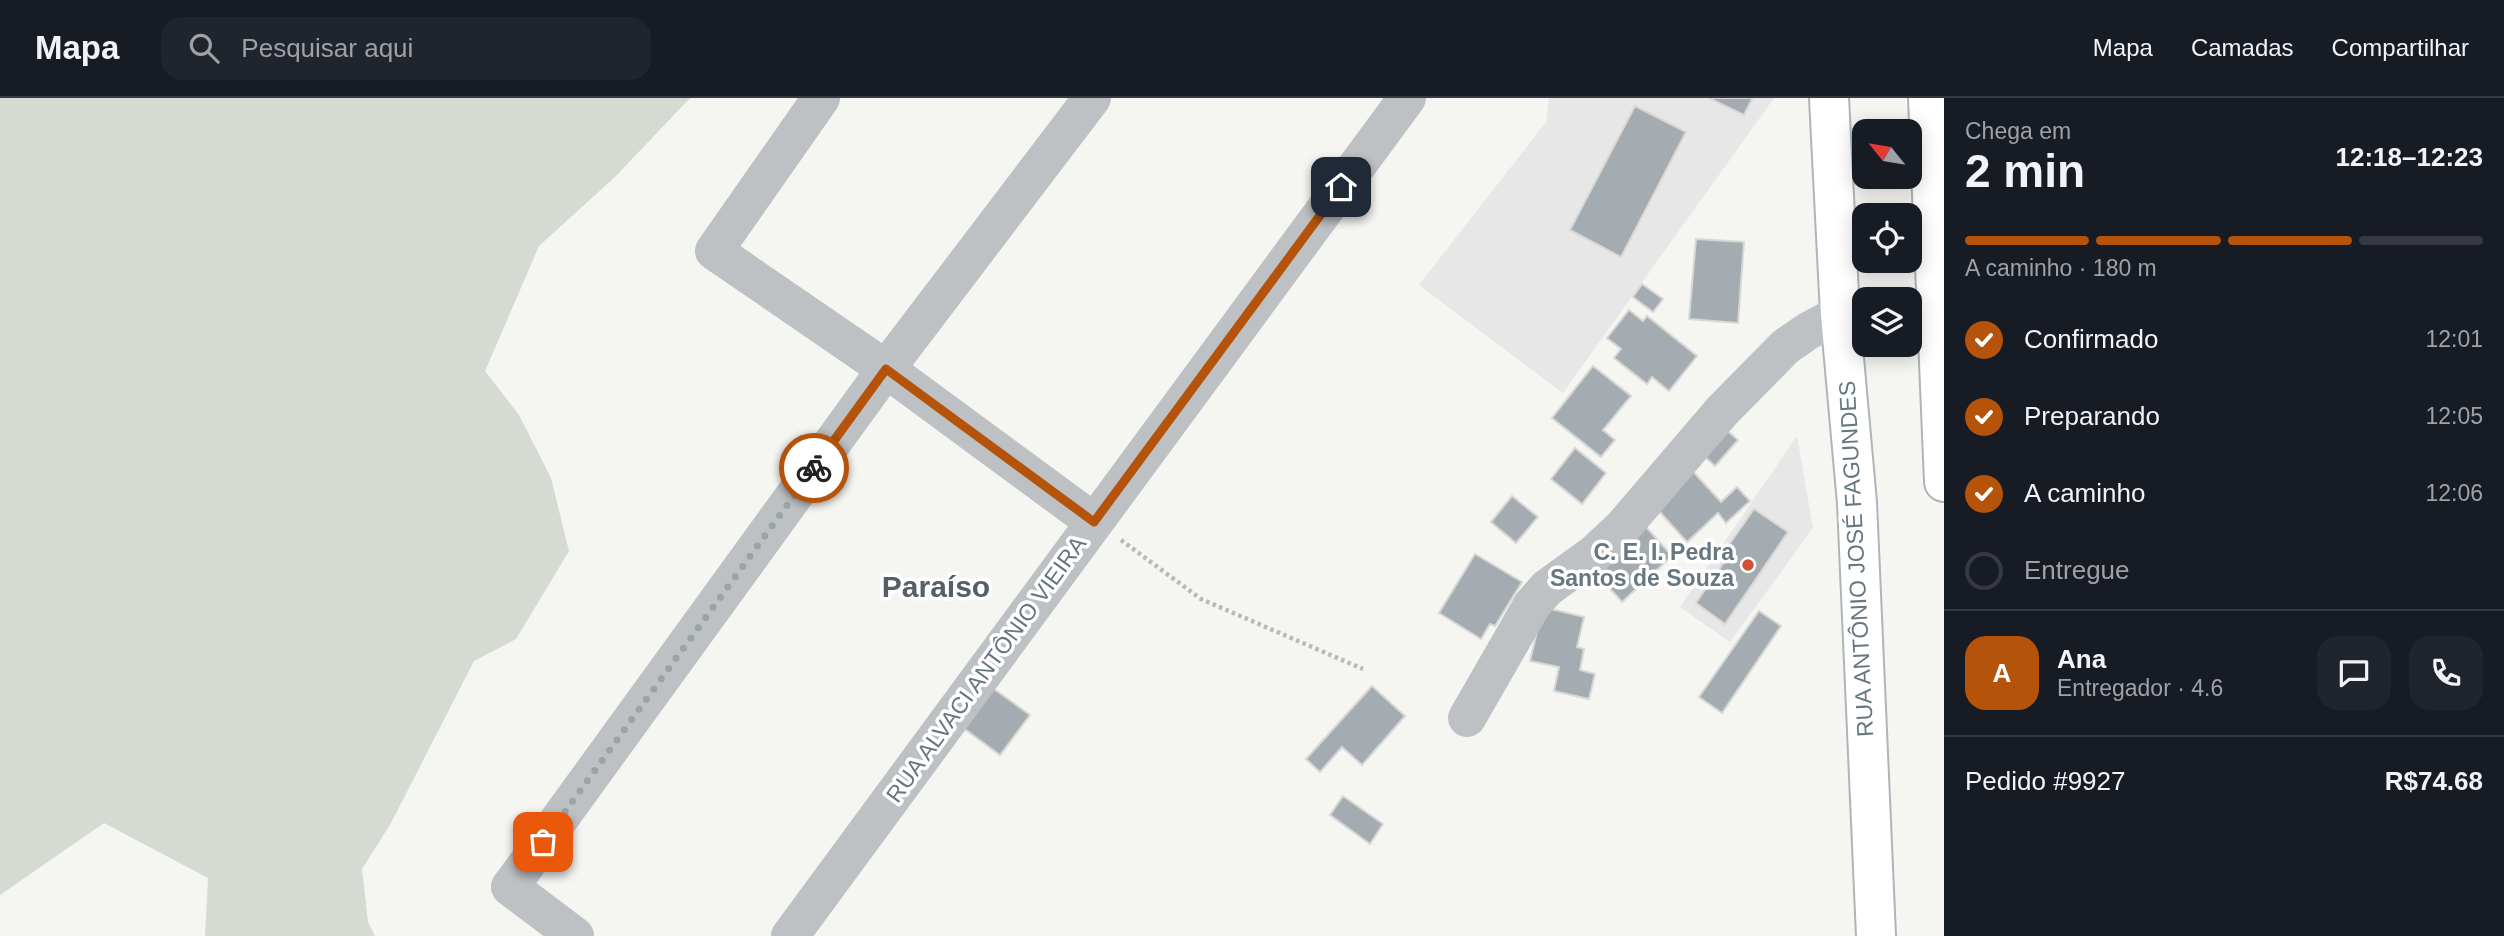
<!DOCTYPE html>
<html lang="pt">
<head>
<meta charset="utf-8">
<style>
  :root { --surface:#171b24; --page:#20242c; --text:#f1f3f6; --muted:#9ea1a6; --line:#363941; --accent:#b45309 }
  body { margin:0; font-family:Arial,sans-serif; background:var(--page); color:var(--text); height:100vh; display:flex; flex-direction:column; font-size:26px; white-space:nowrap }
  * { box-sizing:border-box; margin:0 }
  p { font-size:23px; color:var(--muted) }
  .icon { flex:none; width:38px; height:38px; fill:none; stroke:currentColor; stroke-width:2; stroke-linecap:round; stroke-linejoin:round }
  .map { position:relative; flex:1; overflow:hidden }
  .side { display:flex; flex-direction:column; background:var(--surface); width:560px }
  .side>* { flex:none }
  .needle { width:46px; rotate:300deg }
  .buttons { position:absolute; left:1852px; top:21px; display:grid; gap:14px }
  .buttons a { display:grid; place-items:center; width:70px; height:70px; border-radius:14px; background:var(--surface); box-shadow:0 4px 18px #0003; font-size:35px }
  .pin { position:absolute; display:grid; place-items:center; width:60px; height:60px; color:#fff; margin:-30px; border-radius:14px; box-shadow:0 4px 10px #0006 }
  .courier { position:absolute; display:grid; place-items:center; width:70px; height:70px; margin:-35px; border:5px solid #b45309; border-radius:50%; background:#fff; color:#222; box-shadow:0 2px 9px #0007 }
  .headline em { font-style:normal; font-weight:700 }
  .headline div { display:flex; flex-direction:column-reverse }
  .headline { display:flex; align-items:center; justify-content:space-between; height:119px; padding:0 21px }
  h1 { font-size:46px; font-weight:700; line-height:52px }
  .bar { display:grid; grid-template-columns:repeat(4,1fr); gap:10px 7px; align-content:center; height:84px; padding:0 21px }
  .bar i { height:9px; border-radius:5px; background:var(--line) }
  .bar .active { background:var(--accent) }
  .bar p { grid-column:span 4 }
  .line { display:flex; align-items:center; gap:18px; padding:0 21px; border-top:2px solid var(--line) }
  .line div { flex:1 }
  .round { display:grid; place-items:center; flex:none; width:74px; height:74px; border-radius:21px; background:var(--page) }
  ol { padding:0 21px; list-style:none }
  li { display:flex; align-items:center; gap:21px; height:77px }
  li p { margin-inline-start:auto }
  li .icon { padding:7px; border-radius:50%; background:var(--accent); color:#fff; stroke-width:4 }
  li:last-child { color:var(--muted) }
  li i { width:38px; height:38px; border:4px solid var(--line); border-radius:50% }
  header { display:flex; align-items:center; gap:42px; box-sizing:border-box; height:98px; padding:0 35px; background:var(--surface); border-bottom:2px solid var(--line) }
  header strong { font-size:33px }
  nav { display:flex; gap:38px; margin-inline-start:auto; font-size:24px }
  .search { width:490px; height:63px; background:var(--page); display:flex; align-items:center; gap:18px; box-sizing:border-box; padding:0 24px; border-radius:21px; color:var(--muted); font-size:26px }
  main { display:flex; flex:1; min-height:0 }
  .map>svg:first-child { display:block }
</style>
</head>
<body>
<header>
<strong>Mapa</strong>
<div class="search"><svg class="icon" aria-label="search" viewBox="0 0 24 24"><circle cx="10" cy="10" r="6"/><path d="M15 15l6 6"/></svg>Pesquisar aqui</div>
<nav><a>Mapa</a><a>Camadas</a><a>Compartilhar</a></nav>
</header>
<main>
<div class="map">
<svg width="1944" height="838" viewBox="0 0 1944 838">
  <rect width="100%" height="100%" fill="#f5f5f2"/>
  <path fill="#e6e7e6" d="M 1549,0 L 1774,0 L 1563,295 L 1419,187 L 1546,24 Z
    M 1797,338 L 1813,430 L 1730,544 L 1680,509 Z"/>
  <path fill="#d5dad2" d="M 0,0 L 690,0 L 615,79 L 539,148 L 485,273 L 519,317 L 551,380 L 569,453 L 516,541 L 474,563 L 391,725 L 362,771 L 368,824 L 375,838 L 205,838 L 208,780 L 104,725 L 0,797 Z"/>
  <path fill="#a5acb1" stroke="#d7d7d5" stroke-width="2" d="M 1709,0 L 1751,0 L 1752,1 L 1744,17 Z
    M 1635,8 L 1686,34 L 1621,159 L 1570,132 Z
    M 1696,141 L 1744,144 L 1738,225 L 1689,221 Z
    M 1642,186 L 1663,201 L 1653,214 L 1633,199 Z
    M 1629,212 L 1643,223 L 1647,218 L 1697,258 L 1669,293 L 1652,279 L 1647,286 L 1614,260 L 1621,251 L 1607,240 Z
    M 1593,268 L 1631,298 L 1603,332 L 1615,342 L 1601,359 L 1552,320 Z
    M 1717,324 L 1738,342 L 1715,368 L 1694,349 Z
    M 1575,350 L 1606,375 L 1582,406 L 1551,381 Z
    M 1688,368 L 1721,404 L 1737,389 L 1750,403 L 1726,425 L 1718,415 L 1687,444 L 1650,403 Z
    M 1512,398 L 1538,419 L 1516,445 L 1491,424 Z
    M 1754,411 L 1788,434 L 1725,526 L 1696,505 L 1733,451 L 1728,448 Z
    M 1646,429 L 1672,458 L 1622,504 L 1596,475 Z
    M 1475,456 L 1522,484 L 1495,528 L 1490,526 L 1481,541 L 1439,515 Z
    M 1543,509 L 1584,519 L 1577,549 L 1584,551 L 1580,572 L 1595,576 L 1589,601 L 1554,593 L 1559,569 L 1530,563 Z
    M 1759,513 L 1781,528 L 1722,615 L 1699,599 Z
    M 987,586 L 1030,617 L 1000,657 L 958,626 Z
    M 1372,588 L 1405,618 L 1362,667 L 1342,649 L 1320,674 L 1306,661 Z
    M 1343,698 L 1383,726 L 1370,746 L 1330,717 Z"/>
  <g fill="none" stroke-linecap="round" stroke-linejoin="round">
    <g stroke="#b0b5b8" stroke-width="42">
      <path id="major" d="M 1829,0 L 1840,216 L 1857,405 L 1876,838"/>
    </g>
    <g stroke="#b0b4b7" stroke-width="42">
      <path id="highway" d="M 1928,0 L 1944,384"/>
    </g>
    <path stroke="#b7babc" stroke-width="4.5" stroke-dasharray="3.5 3.5" stroke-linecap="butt" d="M 1121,442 L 1201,501 L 1363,571"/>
    <path stroke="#bdc1c4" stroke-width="38" d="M 821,0 L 714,153 L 886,271 L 1094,424
      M 1467,620 L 1532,507 L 1547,490 L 1594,456 L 1622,430 L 1722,313 L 1785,249 L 1808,233 L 1840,216
      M 575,838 L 510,789 L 886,271 L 1092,0
      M 790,838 L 1407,0"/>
    <use href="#major" stroke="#fff" stroke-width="38"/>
    <use href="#highway" stroke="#fff" stroke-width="38"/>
  </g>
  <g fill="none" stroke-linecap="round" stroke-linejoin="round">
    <path stroke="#99a3a8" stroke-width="7" stroke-dasharray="0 12.6" d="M 543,744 L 814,370"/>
    <path stroke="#b45309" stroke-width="9" d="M 814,370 L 886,271 L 1094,424 L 1341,89"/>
  </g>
  <circle fill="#d25035" stroke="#fff" stroke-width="2.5" cx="1748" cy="467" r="7"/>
  <g text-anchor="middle" stroke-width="7" stroke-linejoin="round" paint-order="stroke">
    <g font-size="23" font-weight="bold" fill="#677780" stroke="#fff" text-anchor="end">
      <text x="1734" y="462">C. E. I. Pedra<tspan x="1734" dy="26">Santos de Souza</tspan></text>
    </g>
    <g font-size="23" fill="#677780" stroke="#fff">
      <text transform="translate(1856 461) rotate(-93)" y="8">RUA ANTÔNIO JOSÉ FAGUNDES</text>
      <text transform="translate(986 571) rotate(-54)" y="8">RUA ALVACI ANTÔNIO VIEIRA</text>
    </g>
    <g font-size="30" font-weight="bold" fill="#545f66" stroke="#fff">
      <text x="936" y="499">Paraíso</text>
    </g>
  </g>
</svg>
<div class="buttons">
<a><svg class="needle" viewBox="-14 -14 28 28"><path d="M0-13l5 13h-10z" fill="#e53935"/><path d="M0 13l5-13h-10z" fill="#9ea1a6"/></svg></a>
<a><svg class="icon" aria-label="locate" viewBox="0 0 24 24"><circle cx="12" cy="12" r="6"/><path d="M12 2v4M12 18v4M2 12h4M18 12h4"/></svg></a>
<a><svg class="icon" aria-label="layers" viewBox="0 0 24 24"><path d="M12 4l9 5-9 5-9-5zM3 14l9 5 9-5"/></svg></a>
</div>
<div class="pin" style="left:543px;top:744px;background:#ea580c"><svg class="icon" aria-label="bag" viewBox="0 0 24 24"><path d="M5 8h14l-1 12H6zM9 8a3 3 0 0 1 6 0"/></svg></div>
<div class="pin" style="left:1341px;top:89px;background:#1f2937"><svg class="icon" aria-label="home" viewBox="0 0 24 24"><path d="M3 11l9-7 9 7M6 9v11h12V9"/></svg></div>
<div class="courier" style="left:814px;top:370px"><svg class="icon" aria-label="bike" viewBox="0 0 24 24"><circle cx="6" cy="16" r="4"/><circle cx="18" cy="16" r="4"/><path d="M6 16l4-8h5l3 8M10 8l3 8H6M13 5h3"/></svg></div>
</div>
<section class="side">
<div class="headline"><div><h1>2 min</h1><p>Chega em</p></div><em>12:18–12:23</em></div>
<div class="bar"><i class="active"></i><i class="active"></i><i class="active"></i><i></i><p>A caminho · 180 m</p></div>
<ol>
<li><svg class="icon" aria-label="check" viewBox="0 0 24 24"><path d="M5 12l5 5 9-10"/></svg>Confirmado<p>12:01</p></li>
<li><svg class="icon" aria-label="check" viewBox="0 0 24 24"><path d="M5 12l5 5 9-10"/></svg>Preparando<p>12:05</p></li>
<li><svg class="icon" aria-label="check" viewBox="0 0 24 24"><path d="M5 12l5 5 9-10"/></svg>A caminho<p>12:06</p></li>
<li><i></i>Entregue</li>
</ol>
<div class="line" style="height:126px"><b class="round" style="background:var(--accent);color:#fff">A</b><div><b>Ana</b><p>Entregador · 4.6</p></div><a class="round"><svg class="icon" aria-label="chat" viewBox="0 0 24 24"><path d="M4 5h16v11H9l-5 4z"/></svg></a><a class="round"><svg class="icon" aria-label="phone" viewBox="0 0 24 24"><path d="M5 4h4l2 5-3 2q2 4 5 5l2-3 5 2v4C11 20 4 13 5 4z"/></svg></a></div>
<div class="line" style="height:91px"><div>Pedido #9927</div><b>R$74.68</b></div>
</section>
</main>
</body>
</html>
